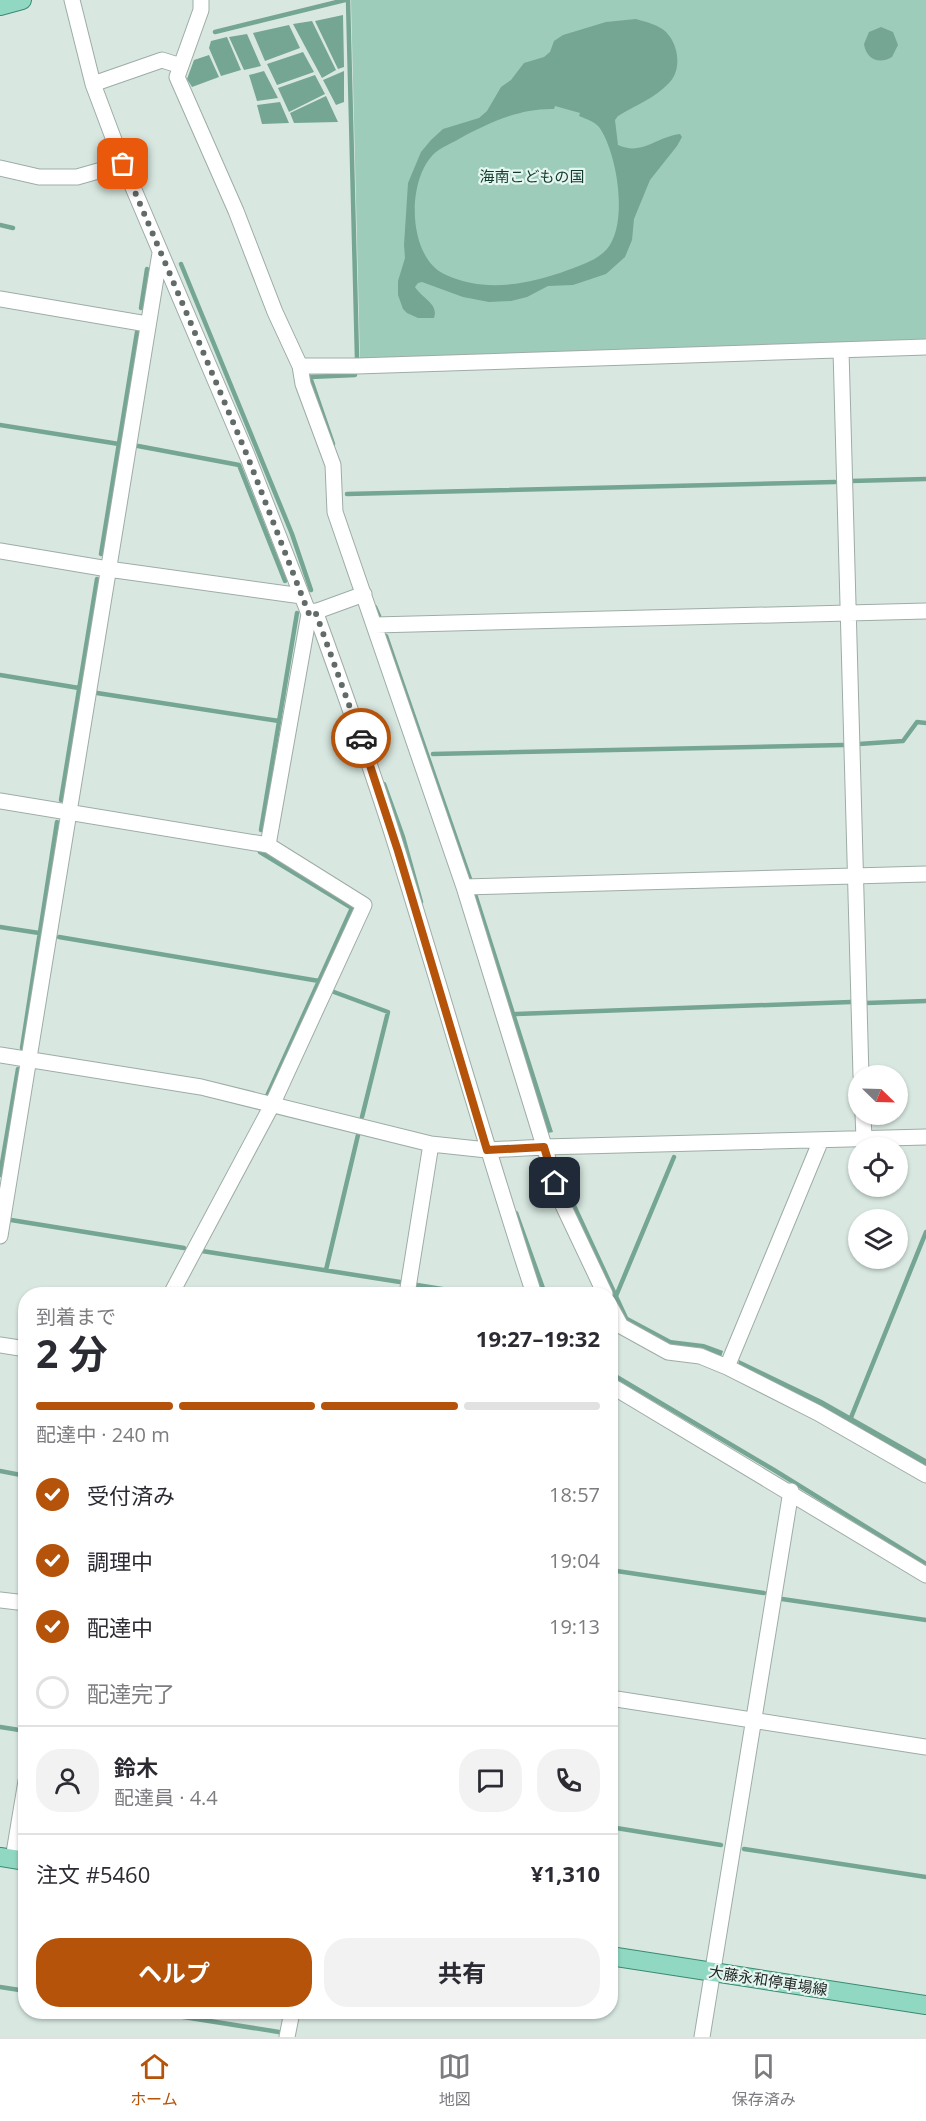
<!DOCTYPE html>
<html lang="ja">
<head>
<meta charset="utf-8">
<style>
  :root { --surface:#fff; --page:#f2f2f3; --text:#2b2b33; --muted:#7c7c81; --line:#e1e1e2; --accent:#b45309 }
  body { margin:0; font-family:"Open Sans","Noto Sans JP",sans-serif; background:var(--page); color:var(--text); height:100vh; display:flex; flex-direction:column; font-size:22px; white-space:nowrap }
  * { box-sizing:border-box; margin:0 }
  p { font-size:20px; color:var(--muted) }
  .icon { flex:none; width:33px; height:33px; fill:none; stroke:currentColor; stroke-width:2; stroke-linecap:round; stroke-linejoin:round }
  .map { position:relative; flex:1; overflow:hidden }
  .sheet { position:absolute; left:18px; top:1287px; width:600px; height:732px; display:flex; flex-direction:column; background:var(--surface); border-radius:24px; box-shadow:0 2px 4px #0004 }
  .sheet>* { flex:none }
  .needle { width:39px; rotate:113deg }
  .fabs { position:absolute; left:848px; top:1065px; display:grid; gap:12px }
  .fabs a { display:grid; place-items:center; width:60px; height:60px; border-radius:50%; background:var(--surface); box-shadow:0 2px 4px #0004; font-size:30px }
  .pin { position:absolute; display:grid; place-items:center; width:51px; height:51px; color:#fff; margin:-26px; border-radius:12px; box-shadow:0 3px 9px #0006 }
  .courier { position:absolute; display:grid; place-items:center; width:60px; height:60px; margin:-30px; border:4px solid #b45309; border-radius:50%; background:#fff; color:#222; box-shadow:0 2px 8px #0007 }
  .head em { font-style:normal; font-weight:700 }
  .head div { display:flex; flex-direction:column-reverse }
  .head { display:flex; align-items:center; justify-content:space-between; height:102px; padding:0 18px }
  h1 { font-size:39px; font-weight:700; line-height:45px }
  .bar { display:grid; grid-template-columns:repeat(4,1fr); gap:9px 6px; align-content:center; height:72px; padding:0 18px }
  .bar i { height:8px; border-radius:4px; background:var(--line) }
  .bar .current { background:var(--accent) }
  .bar p { grid-column:span 4 }
  .line { display:flex; align-items:center; gap:15px; padding:0 18px; border-top:2px solid var(--line) }
  .line div { flex:1 }
  .round { display:grid; place-items:center; flex:none; width:63px; height:63px; border-radius:24px; background:var(--page) }
  ol { padding:0 18px; list-style:none }
  li { display:flex; align-items:center; gap:18px; height:66px }
  li p { margin-inline-start:auto }
  li .icon { padding:6px; border-radius:50%; background:var(--accent); color:#fff; stroke-width:4 }
  li:last-child { color:var(--muted) }
  li i { width:33px; height:33px; border:3px solid var(--line); border-radius:50% }
  .cta { display:flex; gap:12px; margin-top:auto; padding:12px 18px }
  .cta a { flex:1; height:69px; border-radius:24px; background:var(--accent); color:#fff; font-size:24px; font-weight:700; line-height:69px; text-align:center }
  .cta a+a { background:var(--page); color:var(--text) }
  .tabs { display:flex; justify-content:space-around; align-items:center; height:84px; border-top:2px solid var(--line); background:var(--surface); font-size:16px; color:var(--muted) }
  .tabs a { display:grid; justify-items:center; gap:3px }
  .tabs .current { color:var(--accent) }
  .map>svg:first-child { display:block }
</style>
</head>
<body>
<div class="map">
<svg width="926" height="2037" viewBox="0 0 926 2037">
  <rect width="100%" height="100%" fill="#d8e8e1"/>
  <path fill="#9eccba" d="M 351,0 L 926,0 L 926,340 L 360,359 Z"/>
  <path fill="#75a593" fill-rule="evenodd" d="M 343,15 L 344,67 L 338,69 L 315,21 Z
    M 636,19 C 646,22 659,25 666,32 C 679,45 682,70 669,83 C 655,98 636,105 618,116 L 615,120 L 618,145 C 642,156 656,137 680,134 L 682,137 L 677,146 L 650,180 L 634,219 L 632,240 L 625,257 L 606,274 L 573,285 L 548,286 L 527,297 L 511,301 L 489,302 L 463,297 L 422,282 L 418,283 L 415,287 C 422,298 439,304 434,318 L 418,318 L 407,313 L 403,309 L 398,295 L 398,281 L 405,258 L 404,245 L 408,183 L 421,152 L 431,140 L 443,129 L 479,118 L 487,111 L 501,87 L 511,80 L 524,63 L 544,57 L 550,52 L 554,41 L 563,35 L 606,22 ZM 555,106 L 580,113 L 579,116 C 586,119 594,121 599,127 C 617,152 629,223 607,249 C 597,260 582,265 568,270 C 528,285 483,293 444,274 C 407,256 406,177 436,152 C 442,147 452,143 459,139 C 488,123 520,108 554,109 Z
    M 312,21 L 336,70 L 322,78 L 293,24 Z
    M 289,25 L 300,48 L 265,61 L 253,33 Z
    M 881,27 L 893,32 L 898,45 L 892,57 C 879,65 866,59 864,44 L 869,32 Z
    M 247,34 L 261,66 L 244,70 L 229,37 Z
    M 227,37 L 241,70 L 221,76 L 209,48 L 211,41 Z
    M 303,52 L 314,72 L 277,85 L 267,64 Z
    M 209,55 L 219,77 L 192,87 L 187,79 L 194,60 Z
    M 264,71 L 278,98 L 257,101 L 249,75 Z
    M 344,71 L 344,102 L 336,105 L 323,80 Z
    M 315,75 L 325,94 L 289,112 L 278,88 Z
    M 326,96 L 338,122 L 294,123 L 290,113 Z
    M 280,102 L 289,123 L 262,124 L 257,105 Z
    M 477,893 L 553,1132 L 548,1133 L 472,894 Z
    M 562,1162 L 572,1196 L 628,1317 L 671,1340 L 704,1344 L 723,1351 L 721,1357 L 703,1348 L 668,1345 L 624,1321 L 567,1197 L 556,1163 Z
    M 739,1360 L 822,1400 L 926,1459 L 926,1466 L 822,1408 L 738,1365 Z"/>
  <g fill="none" stroke-linecap="round" stroke-linejoin="round">
    <path stroke="#75a593" stroke-width="4.5" d="M 348,0 L 357,358
      M 215,32 L 345,0
      M 0,225 L 13,228
      M 181,264 L 292,534 L 311,590
      M 141,308 L 147,269
      M 0,425 L 119,444
      M 333,444 L 310,377 L 355,375
      M 138,446 L 239,465 L 285,581
      M 851,481 L 926,479
      M 347,494 L 835,482
      M 101,554 L 137,332
      M 375,607 L 379,616
      M 386,636 L 470,879
      M 0,675 L 79,688
      M 97,693 L 279,721
      M 859,744 L 903,741 L 917,722 L 926,723
      M 433,754 L 843,745
      M 384,784 L 403,837 L 421,902
      M 61,800 L 97,579
      M 261,830 L 297,613
      M 260,852 L 352,908 L 267,1096
      M 0,927 L 39,933
      M 59,937 L 319,981
      M 334,992 L 388,1012 L 362,1117
      M 866,1003 L 926,1001
      M 516,1014 L 851,1002
      M 22,1048 L 57,822
      M 0,1175 L 18,1069
      M 516,1213 L 545,1294
      M 11,1220 L 184,1248
      M 202,1251 L 400,1282
      M 326,1270 L 358,1135
      M 416,1294 L 417,1285 L 473,1294
      M 616,1296 L 674,1157
      M 610,1373 L 774,1470 L 926,1564
      M 850,1420 L 926,1232
      M 0,1471 L 26,1476
      M 610,1570 L 764,1593
      M 782,1599 L 926,1620
      M 0,1727 L 26,1731
      M 610,1827 L 721,1845
      M 744,1849 L 926,1877
      M 0,1987 L 26,1991
      M 152,2012 L 279,2032"/>
    <g stroke="#9eaca6" stroke-width="17">
      <path id="minor" d="M 72,0 L 93,84 L 123,164 L 247,455 L 309,614 L 268,845
        M 201,0 L 201,10 L 177,77 L 236,211 L 275,312 L 300,366 L 303,384 L 333,465 L 335,512 L 464,887 L 561,1201 L 605,1294
        M 93,84 L 162,60 L 181,66
        M 0,168 L 39,177 L 77,177 L 123,164
        M 0,299 L 147,324
        M 841,350 L 861,1076
        M 300,366 L 357,366 L 926,347
        M 0,551 L 108,569 L 302,596
        M 315,611 C 344,691 373,771 398,852 C 444,999 486,1148 534,1294
        M 309,614 L 364,594
        M 375,625 L 926,611
        M 0,801 L 268,845 L 364,905 L 272,1105 L 171,1294
        M 464,887 L 926,874
        M 0,1055 L 201,1087 L 431,1144 L 487,1150 L 544,1147 L 926,1137
        M 863,1114 L 864,1139
        M 0,1236 L 160,253
        M 407,1294 L 431,1144
        M 610,1306 L 621,1326 L 668,1352 L 700,1356 L 727,1367 L 818,1413 L 926,1475
        M 0,1345 L 26,1349
        M 727,1367 L 821,1140
        M 610,1385 L 926,1575
        M 0,1600 L 26,1603
        M 610,1698 L 926,1747
        M 13,1859 L 26,1781
        M 287,2037 L 292,2012
        M 702,2037 L 791,1491"/>
    </g>
    <g stroke="#3a8971" stroke-width="20">
      <path id="major" d="M 0,6 L 22,0
        M 0,1857 L 26,1861
        M 610,1956 L 926,2005"/>
    </g>
    <use href="#minor" stroke="#fff" stroke-width="15"/>
    <use href="#major" stroke="#91d8c2" stroke-width="18"/>
  </g>
  <g fill="none" stroke-linecap="round" stroke-linejoin="round">
    <path stroke="#616b67" stroke-width="6" stroke-dasharray="0 10.8" d="M 123,164 L 247,455 L 309,614 L 315,611 L 361,738"/>
    <path stroke="#b45309" stroke-width="8" d="M 361,738 L 398,851 L 487,1150 L 544,1147 L 555,1183"/>
  </g>
  <g text-anchor="middle" stroke-width="4.5" stroke-linejoin="round" paint-order="stroke">
    <g font-size="15" fill="#0f3a2d" stroke="#e5f5ef">
      <text x="532" y="182">海南こどもの国</text>
    </g>
    <g font-size="15" fill="#212725" stroke="#e5f5ef">
      <text transform="translate(768 1981) rotate(9)" y="5">大藤永和停車場線</text>
    </g>
  </g>
</svg>
<div class="fabs">
<a><svg class="needle" viewBox="-14 -14 28 28"><path d="M0-13l5 13h-10z" fill="#e53935"/><path d="M0 13l5-13h-10z" fill="#7c7c81"/></svg></a>
<a><svg class="icon" aria-label="locate" viewBox="0 0 24 24"><circle cx="12" cy="12" r="6"/><path d="M12 2v4M12 18v4M2 12h4M18 12h4"/></svg></a>
<a><svg class="icon" aria-label="layers" viewBox="0 0 24 24"><path d="M12 4l9 5-9 5-9-5zM3 14l9 5 9-5"/></svg></a>
</div>
<div class="pin" style="left:123px;top:164px;background:#ea580c"><svg class="icon" aria-label="bag" viewBox="0 0 24 24"><path d="M5 8h14l-1 12H6zM9 8a3 3 0 0 1 6 0"/></svg></div>
<div class="pin" style="left:555px;top:1183px;background:#1f2937"><svg class="icon" aria-label="home" viewBox="0 0 24 24"><path d="M3 11l9-7 9 7M6 9v11h12V9"/></svg></div>
<div class="courier" style="left:361px;top:738px"><svg class="icon" aria-label="car" viewBox="0 0 24 24"><path d="M5 17H2v-5l4-1 3-4h7l3 4 3 1v5h-3M9 17h6M6 11h13"/><circle cx="7" cy="17" r="2"/><circle cx="17" cy="17" r="2"/></svg></div>
<section class="sheet">
<div class="head"><div><h1>2 分</h1><p>到着まで</p></div><em>19:27–19:32</em></div>
<div class="bar"><i class="current"></i><i class="current"></i><i class="current"></i><i></i><p>配達中 · 240 m</p></div>
<ol>
<li><svg class="icon" aria-label="check" viewBox="0 0 24 24"><path d="M5 12l5 5 9-10"/></svg>受付済み<p>18:57</p></li>
<li><svg class="icon" aria-label="check" viewBox="0 0 24 24"><path d="M5 12l5 5 9-10"/></svg>調理中<p>19:04</p></li>
<li><svg class="icon" aria-label="check" viewBox="0 0 24 24"><path d="M5 12l5 5 9-10"/></svg>配達中<p>19:13</p></li>
<li><i></i>配達完了</li>
</ol>
<div class="line" style="height:108px"><a class="round"><svg class="icon" aria-label="person" viewBox="0 0 24 24"><circle cx="12" cy="8" r="4"/><path d="M4 21q1-7 8-7t8 7"/></svg></a><div><b>鈴木</b><p>配達員 · 4.4</p></div><a class="round"><svg class="icon" aria-label="chat" viewBox="0 0 24 24"><path d="M4 5h16v11H9l-5 4z"/></svg></a><a class="round"><svg class="icon" aria-label="phone" viewBox="0 0 24 24"><path d="M5 4h4l2 5-3 2q2 4 5 5l2-3 5 2v4C11 20 4 13 5 4z"/></svg></a></div>
<div class="line" style="height:78px"><div>注文 #5460</div><b>¥1,310</b></div>
<div class="cta"><a>ヘルプ</a><a>共有</a></div>
</section>
</div>
<nav class="tabs">
<a class="current"><svg class="icon" aria-label="home" viewBox="0 0 24 24"><path d="M3 11l9-7 9 7M6 9v11h12V9"/></svg>ホーム</a>
<a><svg class="icon" aria-label="map" viewBox="0 0 24 24"><path d="M3 6l6-2 6 2 6-2v14l-6 2-6-2-6 2zM9 4v14M15 6v14"/></svg>地図</a>
<a><svg class="icon" aria-label="saved" viewBox="0 0 24 24"><path d="M7 4h10v16l-5-4-5 4z"/></svg>保存済み</a>
</nav>
</body>
</html>
